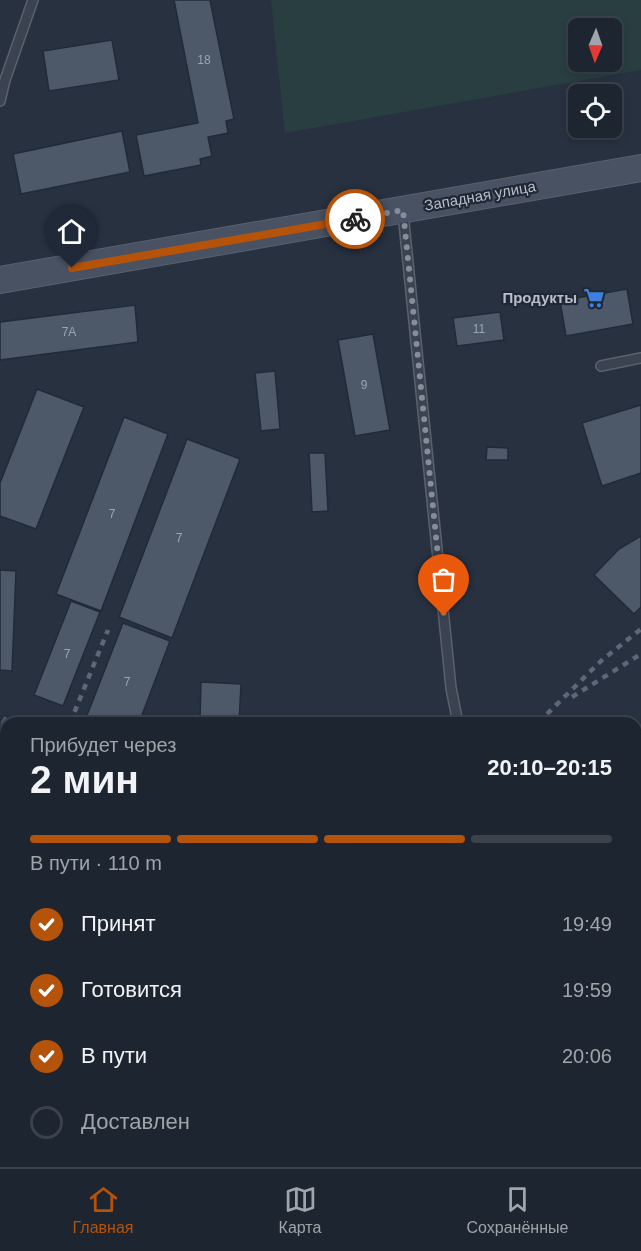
<!DOCTYPE html>
<html lang="ru">
<head>
<meta charset="utf-8">
<style>
  :root { --surface:#1d2530; --page:#252d38; --text:#f1f3f6; --muted:#a0a5ab; --line:#3b424c; --accent:#b45309 }
  body { margin:0; font-family:Helvetica,sans-serif; background:var(--page); color:var(--text); height:100vh; display:flex; flex-direction:column; font-size:22px; white-space:nowrap }
  * { box-sizing:border-box; margin:0 }
  p { font-size:20px; color:var(--muted) }
  .icon { flex:none; width:33px; height:33px; fill:none; stroke:currentColor; stroke-width:2; stroke-linecap:round; stroke-linejoin:round }
  .map { position:relative; flex:1; overflow:hidden }
  .details { position:absolute; left:0px; top:717px; width:642px; height:450px; display:flex; flex-direction:column; background:var(--surface); border-radius:18px 18px 0 0; box-shadow:0 3px 9px #0003,0 0 0 2px var(--line) }
  .details>* { flex:none }
  .needle { width:39px; rotate:182deg }
  .tools { position:absolute; left:568px; top:18px; display:grid; gap:12px }
  .tools a { display:grid; place-items:center; width:54px; height:54px; border-radius:9px; background:var(--surface); box-shadow:0 3px 9px #0003,0 0 0 2px var(--line); font-size:30px }
  .pin { position:absolute; display:grid; place-items:center; width:51px; height:51px; color:#fff; margin:-62px -26px; border-radius:50% 50% 50% 0; rotate:-45deg; box-shadow:0 0 6px #0007 }
  .pin .icon { rotate:45deg }
  .courier { position:absolute; display:grid; place-items:center; width:60px; height:60px; margin:-30px; border:4px solid #b45309; border-radius:50%; background:#fff; color:#222; box-shadow:0 2px 8px #0007 }
  .overview em { font-style:normal; font-weight:700 }
  .overview div { display:flex; flex-direction:column-reverse }
  .overview { display:flex; align-items:center; justify-content:space-between; height:102px; padding:0 30px }
  h1 { font-size:39px; font-weight:700; line-height:45px }
  .bar { display:grid; grid-template-columns:repeat(4,1fr); gap:9px 6px; align-content:center; height:72px; padding:0 30px }
  .bar i { height:8px; border-radius:4px; background:var(--line) }
  .bar .active { background:var(--accent) }
  .bar p { grid-column:span 4 }
  ol { padding:0 30px; list-style:none }
  li { display:flex; align-items:center; gap:18px; height:66px }
  li p { margin-inline-start:auto }
  li .icon { padding:6px; border-radius:50%; background:var(--accent); color:#fff; stroke-width:4 }
  li:last-child { color:var(--muted) }
  li i { width:33px; height:33px; border:3px solid var(--line); border-radius:50% }
  .dock { display:flex; justify-content:space-around; align-items:center; height:84px; border-top:2px solid var(--line); background:var(--surface); font-size:16px; color:var(--muted) }
  .dock a { display:grid; justify-items:center; gap:3px }
  .dock .active { color:var(--accent) }
  .map>svg:first-child { display:block }
</style>
</head>
<body>
<div class="map">
<svg width="641" height="1167" viewBox="0 0 641 1167">
  <rect width="100%" height="100%" fill="#273140"/>
  <path fill="#293e41" fill-rule="evenodd" d="M 271,0 L 641,0 L 641,70 L 285,133 ZM 579,28 L 612,28 L 612,62 L 579,62 Z"/>
  <path fill="#4d5869" stroke="#222a37" stroke-width="1.5" d="M 174,0 L 210,0 L 234,119 L 226,121 L 228,133 L 208,137 L 212,156 L 200,159 L 201,165 L 144,176 L 136,135 L 198,123 Z
    M 112,40 L 119,80 L 49,91 L 43,51 Z
    M 122,131 L 130,172 L 21,194 L 13,154 Z
    M 627,289 L 633,324 L 566,336 L 560,301 Z
    M 135,305 L 138,342 L 0,360 L 0,322 Z
    M 500,312 L 504,340 L 457,346 L 453,318 Z
    M 373,334 L 390,430 L 355,436 L 338,340 Z
    M 275,371 L 280,429 L 261,431 L 255,373 Z
    M 37,389 L 84,407 L 36,529 L 0,516 L 0,483 Z
    M 641,405 L 641,473 L 602,486 L 582,423 Z
    M 124,417 L 168,434 L 101,611 L 56,594 Z
    M 187,439 L 240,459 L 172,638 L 119,617 Z
    M 487,447 L 508,448 L 508,460 L 486,460 Z
    M 309,453 L 325,453 L 328,511 L 312,512 Z
    M 641,536 L 641,607 L 634,614 L 594,575 L 619,549 Z
    M 0,570 L 16,571 L 12,671 L 0,670 Z
    M 71,601 L 100,612 L 63,706 L 34,695 Z
    M 123,623 L 170,641 L 139,723 L 84,723 Z
    M 201,682 L 241,684 L 239,723 L 200,723 Z
    M 4,715 L 18,723 L 6,723 L 6,824 L 0,830 L 0,722 Z
    M 6,856 L 6,883 L 0,877 L 0,861 Z
    M 0,879 L 6,884 L 0,891 Z
    M 641,1145 L 641,1167 L 518,1167 L 550,1161 L 636,1161 L 636,1146 Z
    M 393,1161 L 424,1161 L 425,1167 L 359,1167 Z
    M 447,1161 L 498,1161 L 500,1167 L 449,1167 Z"/>
  <g fill="none" stroke-linecap="round" stroke-linejoin="round">
    <g stroke="#59616d" stroke-width="12">
      <path id="service" d="M 0,101 L 5,80 L 33,0
        M 403,213 L 451,688 L 458,723
        M 601,366 L 641,358
        M 636,766 L 641,765
        M 321,1167 L 321,1161"/>
    </g>
    <g stroke="#59616d" stroke-width="28">
      <path id="secondary" d="M 0,280 L 641,168"/>
    </g>
    <use href="#service" stroke="#3b4350" stroke-width="9"/>
    <use href="#secondary" stroke="#495263" stroke-width="26"/>
    <path stroke="#5d6777" stroke-width="4.5" stroke-dasharray="6 6" stroke-linecap="butt" d="M 572,697 L 641,654
      M 547,714 L 601,661 L 641,629
      M 70,723 L 108,630
      M 636,781 L 641,780
      M 636,794 L 641,793
      M 636,814 L 641,813
      M 0,840 L 6,832
      M 636,891 L 641,890
      M 636,906 L 641,905
      M 0,983 L 6,981
      M 0,996 L 6,995
      M 0,1012 L 6,1010
      M 636,1024 L 641,1024
      M 0,1027 L 6,1026
      M 636,1050 L 641,1053"/>
  </g>
  <g fill="none" stroke-linecap="round" stroke-linejoin="round">
    <path stroke="#858d9a" stroke-width="6" stroke-dasharray="0 10.8" d="M 355,219 L 403,210 L 444,616"/>
    <path stroke="#b45309" stroke-width="8" d="M 72,268 L 355,219"/>
  </g>
  <defs>
    <g id="supermarket-bare" transform="scale(1.62)"><path d="M-6-5.5h2.5l.6 2H6L4.5 2H-2.5L-4.4-4H-6ZM-1.5 3.2a1.3 1.3 0 1 0 .1 0ZM3 3.2a1.3 1.3 0 1 0 .1 0Z" fill="#3f7fe0" stroke="#202835" stroke-width="2.5" paint-order="stroke"/></g>
  </defs>
  <g fill-rule="evenodd">
    <use href="#supermarket-bare" x="594" y="298"/>
  </g>
  <g text-anchor="middle" stroke-width="4.5" stroke-linejoin="round" paint-order="stroke">
    <g font-size="12" fill="#9da4b2">
      <text x="204" y="64">18</text>
      <text x="479" y="333">11</text>
      <text x="69" y="336">7А</text>
      <text x="364" y="389">9</text>
      <text x="112" y="518">7</text>
      <text x="179" y="542">7</text>
      <text x="67" y="658">7</text>
      <text x="127" y="686">7</text>
    </g>
    <g font-size="15" fill="#b8beca" stroke="#202835">
      <text transform="translate(480 196) rotate(-10)" y="5">Западная улица</text>
    </g>
    <g font-size="15" font-weight="bold" fill="#b8beca" stroke="#202835" text-anchor="end">
      <text x="577" y="303">Продукты</text>
    </g>
  </g>
</svg>
<div class="tools">
<a><svg class="needle" viewBox="-14 -14 28 28"><path d="M0-13l5 13h-10z" fill="#e53935"/><path d="M0 13l5-13h-10z" fill="#a0a5ab"/></svg></a>
<a><svg class="icon" aria-label="locate" viewBox="0 0 24 24"><circle cx="12" cy="12" r="6"/><path d="M12 2v4M12 18v4M2 12h4M18 12h4"/></svg></a>
</div>
<div class="pin" style="left:444px;top:616px;background:#ea580c"><svg class="icon" aria-label="bag" viewBox="0 0 24 24"><path d="M5 8h14l-1 12H6zM9 8a3 3 0 0 1 6 0"/></svg></div>
<div class="pin" style="left:72px;top:268px;background:#1f2937"><svg class="icon" aria-label="home" viewBox="0 0 24 24"><path d="M3 11l9-7 9 7M6 9v11h12V9"/></svg></div>
<div class="courier" style="left:355px;top:219px"><svg class="icon" aria-label="bike" viewBox="0 0 24 24"><circle cx="6" cy="16" r="4"/><circle cx="18" cy="16" r="4"/><path d="M6 16l4-8h5l3 8M10 8l3 8H6M13 5h3"/></svg></div>
<section class="details">
<div class="overview"><div><h1>2 мин</h1><p>Прибудет через</p></div><em>20:10–20:15</em></div>
<div class="bar"><i class="active"></i><i class="active"></i><i class="active"></i><i></i><p>В пути · 110 m</p></div>
<ol>
<li><svg class="icon" aria-label="check" viewBox="0 0 24 24"><path d="M5 12l5 5 9-10"/></svg>Принят<p>19:49</p></li>
<li><svg class="icon" aria-label="check" viewBox="0 0 24 24"><path d="M5 12l5 5 9-10"/></svg>Готовится<p>19:59</p></li>
<li><svg class="icon" aria-label="check" viewBox="0 0 24 24"><path d="M5 12l5 5 9-10"/></svg>В пути<p>20:06</p></li>
<li><i></i>Доставлен</li>
</ol>
</section>
</div>
<nav class="dock">
<a class="active"><svg class="icon" aria-label="home" viewBox="0 0 24 24"><path d="M3 11l9-7 9 7M6 9v11h12V9"/></svg>Главная</a>
<a><svg class="icon" aria-label="map" viewBox="0 0 24 24"><path d="M3 6l6-2 6 2 6-2v14l-6 2-6-2-6 2zM9 4v14M15 6v14"/></svg>Карта</a>
<a><svg class="icon" aria-label="saved" viewBox="0 0 24 24"><path d="M7 4h10v16l-5-4-5 4z"/></svg>Сохранённые</a>
</nav>
</body>
</html>
